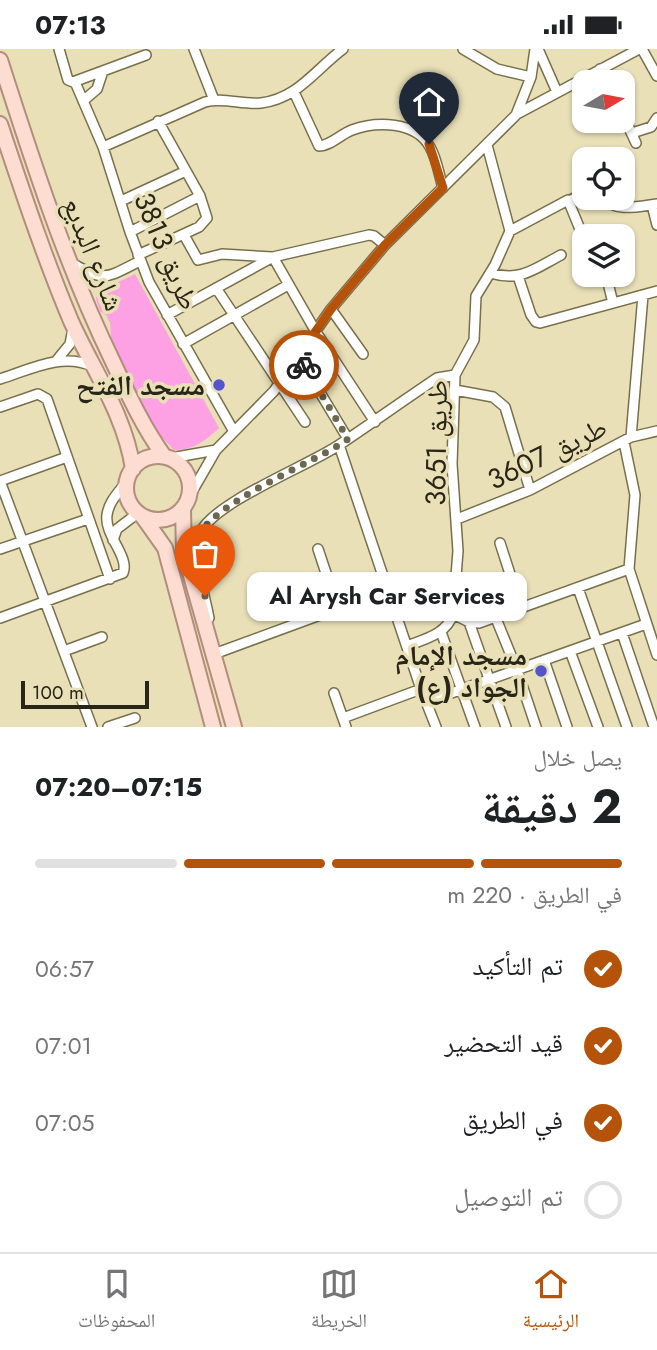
<!DOCTYPE html>
<html lang="ar">
<head>
<meta charset="utf-8">
<style>
  :root { --surface:#fff; --page:#f2f2f2; --text:#202124; --muted:#757577; --line:#e0e0e0; --accent:#b45309 }
  body { margin:0; font-family:Jost,"Noto Naskh Arabic",sans-serif; background:var(--page); color:var(--text); direction:rtl; height:100vh; display:flex; flex-direction:column; font-size:26px; white-space:nowrap }
  * { box-sizing:border-box; margin:0 }
  p { font-size:23px; color:var(--muted) }
  .icon { flex:none; width:38px; height:38px; fill:none; stroke:currentColor; stroke-width:2; stroke-linecap:round; stroke-linejoin:round }
  .map { position:relative; height:678px; overflow:hidden; direction:ltr }
  .sheet { display:flex; flex-direction:column; background:var(--surface); flex:1 }
  .sheet>* { flex:none }
  .needle { width:46px; rotate:80deg }
  .controls { position:absolute; left:572px; top:21px; display:grid; gap:14px }
  .controls a { display:grid; place-items:center; width:63px; height:63px; border-radius:14px; background:var(--surface); box-shadow:0 2px 5px #0004; font-size:35px }
  .scale { position:absolute; left:21px; bottom:18px; width:128px; box-sizing:border-box; padding-left:7px; border:4px solid #292617; border-top:0; font-size:19px; line-height:24px; white-space:nowrap; color:#292617; -webkit-text-stroke:5px #e9e0b8; paint-order:stroke }
  .pin { position:absolute; display:grid; place-items:center; width:60px; height:60px; color:#fff; margin:-72px -30px; border-radius:50% 50% 50% 0; rotate:-45deg; box-shadow:0 0 7px #0007 }
  .pin .icon { rotate:45deg }
  .courier { position:absolute; display:grid; place-items:center; width:70px; height:70px; margin:-35px; border:5px solid #b45309; border-radius:50%; background:#fff; color:#222; box-shadow:0 2px 9px #0007 }
  .bubble { position:absolute; height:49px; border-radius:14px; background:var(--surface); box-shadow:0 2px 5px #0004; font-size:23px; font-weight:700; line-height:49px; text-align:center; direction:rtl }
  .summary em { font-style:normal; font-weight:700 }
  .summary div { display:flex; flex-direction:column-reverse }
  .summary { display:flex; align-items:center; justify-content:space-between; height:119px; padding:0 35px }
  h1 { font-size:46px; font-weight:700; line-height:52px }
  .bar { display:grid; grid-template-columns:repeat(4,1fr); gap:10px 7px; align-content:center; height:84px; padding:0 35px }
  .bar i { height:9px; border-radius:5px; background:var(--line) }
  .bar .active { background:var(--accent) }
  .bar p { grid-column:span 4 }
  ol { padding:0 35px; list-style:none }
  li { display:flex; align-items:center; gap:21px; height:77px }
  li p { margin-inline-start:auto }
  li .icon { padding:7px; border-radius:50%; background:var(--accent); color:#fff; stroke-width:4 }
  li:last-child { color:var(--muted) }
  li i { width:38px; height:38px; border:4px solid var(--line); border-radius:50% }
  .status { display:flex; justify-content:space-between; align-items:center; height:49px; padding:0 35px; background:var(--surface); direction:ltr }
  .status svg { height:19px; fill:currentColor }
  .dock { display:flex; justify-content:space-around; align-items:center; height:98px; border-top:2px solid var(--line); background:var(--surface); font-size:19px; color:var(--muted) }
  .dock a { display:grid; justify-items:center; gap:4px }
  .dock .active { color:var(--accent) }
  .map>svg:first-child { display:block }
</style>
</head>
<body>
<div class="status"><b>07:13</b><svg viewBox="0 0 49 12"><path d="M0 12V9h3v3zM5 12V6h3v6zM10 12V3h3v9zM15 12V0h3v12zM26 1h20v11H26zM47 4h2v5h-2z"/></svg></div>
<div class="map">
<svg width="657" height="678" viewBox="0 0 657 678">
  <rect width="100%" height="100%" fill="#e9e0b8"/>
  <path fill="#fda0e4" d="M 135,225 L 219,379 C 205,392 194,401 174,401 L 158,384 L 112,299 L 110,274 L 106,266 L 100,262 L 96,250 L 97,243 Z"/>
  <g fill="none" stroke-linecap="round" stroke-linejoin="round">
    <g stroke="#78704c" stroke-width="10">
      <path id="pedestrian" d="M 568,151 L 584,143"/>
    </g>
    <g stroke="#78704c" stroke-width="12">
      <path id="minor" d="M 59,0 L 68,31 L 73,33 L 146,6
        M 194,0 L 214,51
        M 463,0 L 497,20 L 531,28
        M 538,0 L 557,43
        M 642,0 L 657,27
        M 600,20 L 607,33
        M 75,33 L 103,98 L 130,183 L 149,233 L 233,381
        M 294,43 L 319,97 C 330,97 341,85 352,81 C 376,72 416,72 430,98 C 437,110 439,126 443,139
        M 83,52 L 97,40 L 103,22
        M 517,65 L 639,0
        M 623,66 L 636,94
        M 632,84 L 651,78 L 657,69
        M 103,98 L 205,53 C 223,48 242,56 261,54 C 297,50 315,21 343,0
        M 604,149 C 615,164 640,157 657,155
        M 121,152 L 186,122
        M 652,156 L 657,176
        M 510,182 L 568,151 L 584,190
        M 130,183 L 200,147
        M 184,186 L 198,211 L 222,205 L 272,208
        M 138,206 L 199,178 L 207,169 L 200,147 L 158,72
        M 273,208 L 316,283 L 375,373
        M 70,213 C 105,234 106,229 140,212
        M 490,224 C 521,233 534,220 561,206
        M 606,226 L 613,254
        M 518,227 L 531,266 L 536,273 L 540,274 L 657,242
        M 216,239 L 305,373
        M 331,260 L 363,305
        M 167,266 L 273,208 L 369,186 L 374,187 L 385,196
        M 183,295 L 288,236
        M 298,307 L 348,390
        M 56,312 L 70,295 L 73,279
        M 0,330 C 29,321 62,303 92,317
        M 455,341 L 493,348 L 505,358 L 530,441
        M 0,358 L 38,345 L 47,350 L 110,530
        M 631,388 L 643,246
        M 624,393 L 635,446 L 629,520 L 657,606
        M 339,396 L 421,640 L 436,678
        M 171,409 L 216,401
        M 0,432 L 92,678
        M 0,432 L 67,408
        M 189,448 L 216,401 L 274,342 L 331,260 L 385,196 L 516,66 L 531,28 L 535,0
        M 457,470 L 530,441 L 631,388 L 657,382
        M 113,491 L 117,480 L 138,464
        M 500,494 L 521,559
        M 0,500 L 88,470
        M 318,500 L 338,560
        M 578,539 L 627,678
        M 453,565 L 469,573 L 479,574 L 629,520
        M 495,567 L 517,621 L 536,678
        M 0,569 L 123,524 C 130,508 104,486 107,466 C 109,452 119,443 127,432
        M 209,569 C 205,547 191,503 200,484 C 214,453 308,417 339,396 C 372,374 404,351 437,329 L 455,326
        M 469,573 L 506,678
        M 441,583 L 475,678
        M 622,584 L 654,678
        M 407,597 C 425,590 447,585 453,565 L 458,502 L 452,415 L 455,326 L 474,291 L 476,247 L 495,216 L 510,182 L 487,96
        M 214,600 L 214,605 L 388,541
        M 64,602 L 102,588
        M 570,602 L 598,678
        M 544,611 L 567,678
        M 334,644 L 346,678
        M 426,653 L 646,575
        M 343,669 L 421,640
        M 108,678 L 135,669"/>
    </g>
    <g stroke="#b28d7c" stroke-width="18">
      <path id="primary" d="M 0,11 C 33,114 66,216 113,313 C 128,345 143,378 164,407
        M 0,75 C 22,141 44,208 71,272 C 93,321 125,366 133,420
        M126 439a32 32 0 1 1 64 0a32 32 0 1 1-64 0Z
        M 183,460 L 184,502 L 234,678
        M 143,468 L 165,499 L 213,678"/>
    </g>
    <use href="#pedestrian" stroke="#fff" stroke-width="6"/>
    <use href="#minor" stroke="#fff" stroke-width="9"/>
    <use href="#primary" stroke="#fddcd1" stroke-width="14"/>
  </g>
  <g fill="none" stroke-linecap="round" stroke-linejoin="round">
    <path stroke="#6c674f" stroke-width="7" stroke-dasharray="0 12.6" d="M 205,547 C 202,530 195,510 197,493 C 202,457 317,413 348,390 L 304,316"/>
    <path stroke="#b45309" stroke-width="9" d="M 304,316 L 299,307 L 331,260 L 385,196 L 443,139 L 429,95"/>
  </g>
  <g fill="#5455cc" stroke="#e9e0b8" stroke-width="2.5">
    <circle cx="219" cy="336" r="7"/>
    <circle cx="541" cy="622" r="7"/>
  </g>
  <g text-anchor="middle" stroke-width="7" stroke-linejoin="round" paint-order="stroke">
    <g font-size="28" fill="#292617" stroke="#e9e0b8">
      <text transform="translate(167 202) rotate(67)" y="10">طريق 3813</text>
      <text transform="translate(94 205) rotate(68)" y="10">شارع البديع</text>
      <text transform="translate(436 394) rotate(-89)" y="10">طريق 3651</text>
      <text transform="translate(547 404) rotate(-26)" y="10">طريق 3607</text>
    </g>
    <g font-size="28" font-weight="bold" fill="#292617" stroke="#e9e0b8" text-anchor="end">
      <text x="205" y="346">مسجد الفتح</text>
      <text x="527" y="616">مسجد الإمام<tspan x="527" dy="32">الجواد (ع)</tspan></text>
    </g>
  </g>
</svg>
<div class="controls">
<a><svg class="needle" viewBox="-14 -14 28 28"><path d="M0-13l5 13h-10z" fill="#e53935"/><path d="M0 13l5-13h-10z" fill="#757577"/></svg></a>
<a><svg class="icon" aria-label="locate" viewBox="0 0 24 24"><circle cx="12" cy="12" r="6"/><path d="M12 2v4M12 18v4M2 12h4M18 12h4"/></svg></a>
<a><svg class="icon" aria-label="layers" viewBox="0 0 24 24"><path d="M12 4l9 5-9 5-9-5zM3 14l9 5 9-5"/></svg></a>
</div>
<div class="scale">100 m</div>
<div class="pin" style="left:205px;top:547px;background:#ea580c"><svg class="icon" aria-label="bag" viewBox="0 0 24 24"><path d="M5 8h14l-1 12H6zM9 8a3 3 0 0 1 6 0"/></svg></div>
<div class="pin" style="left:429px;top:95px;background:#1f2937"><svg class="icon" aria-label="home" viewBox="0 0 24 24"><path d="M3 11l9-7 9 7M6 9v11h12V9"/></svg></div>
<div class="courier" style="left:304px;top:316px"><svg class="icon" aria-label="bike" viewBox="0 0 24 24"><circle cx="6" cy="16" r="4"/><circle cx="18" cy="16" r="4"/><path d="M6 16l4-8h5l3 8M10 8l3 8H6M13 5h3"/></svg></div>
<div class="bubble" style="left:247px;top:523px;width:280px">Al Arysh Car Services</div>
</div>
<section class="sheet">
<div class="summary"><div><h1>2 دقيقة</h1><p>يصل خلال</p></div><em>07:15–07:20</em></div>
<div class="bar"><i class="active"></i><i class="active"></i><i class="active"></i><i></i><p>في الطريق · 220 m</p></div>
<ol>
<li><svg class="icon" aria-label="check" viewBox="0 0 24 24"><path d="M5 12l5 5 9-10"/></svg>تم التأكيد<p>06:57</p></li>
<li><svg class="icon" aria-label="check" viewBox="0 0 24 24"><path d="M5 12l5 5 9-10"/></svg>قيد التحضير<p>07:01</p></li>
<li><svg class="icon" aria-label="check" viewBox="0 0 24 24"><path d="M5 12l5 5 9-10"/></svg>في الطريق<p>07:05</p></li>
<li><i></i>تم التوصيل</li>
</ol>
</section>
<nav class="dock">
<a class="active"><svg class="icon" aria-label="home" viewBox="0 0 24 24"><path d="M3 11l9-7 9 7M6 9v11h12V9"/></svg>الرئيسية</a>
<a><svg class="icon" aria-label="map" viewBox="0 0 24 24"><path d="M3 6l6-2 6 2 6-2v14l-6 2-6-2-6 2zM9 4v14M15 6v14"/></svg>الخريطة</a>
<a><svg class="icon" aria-label="saved" viewBox="0 0 24 24"><path d="M7 4h10v16l-5-4-5 4z"/></svg>المحفوظات</a>
</nav>
</body>
</html>
